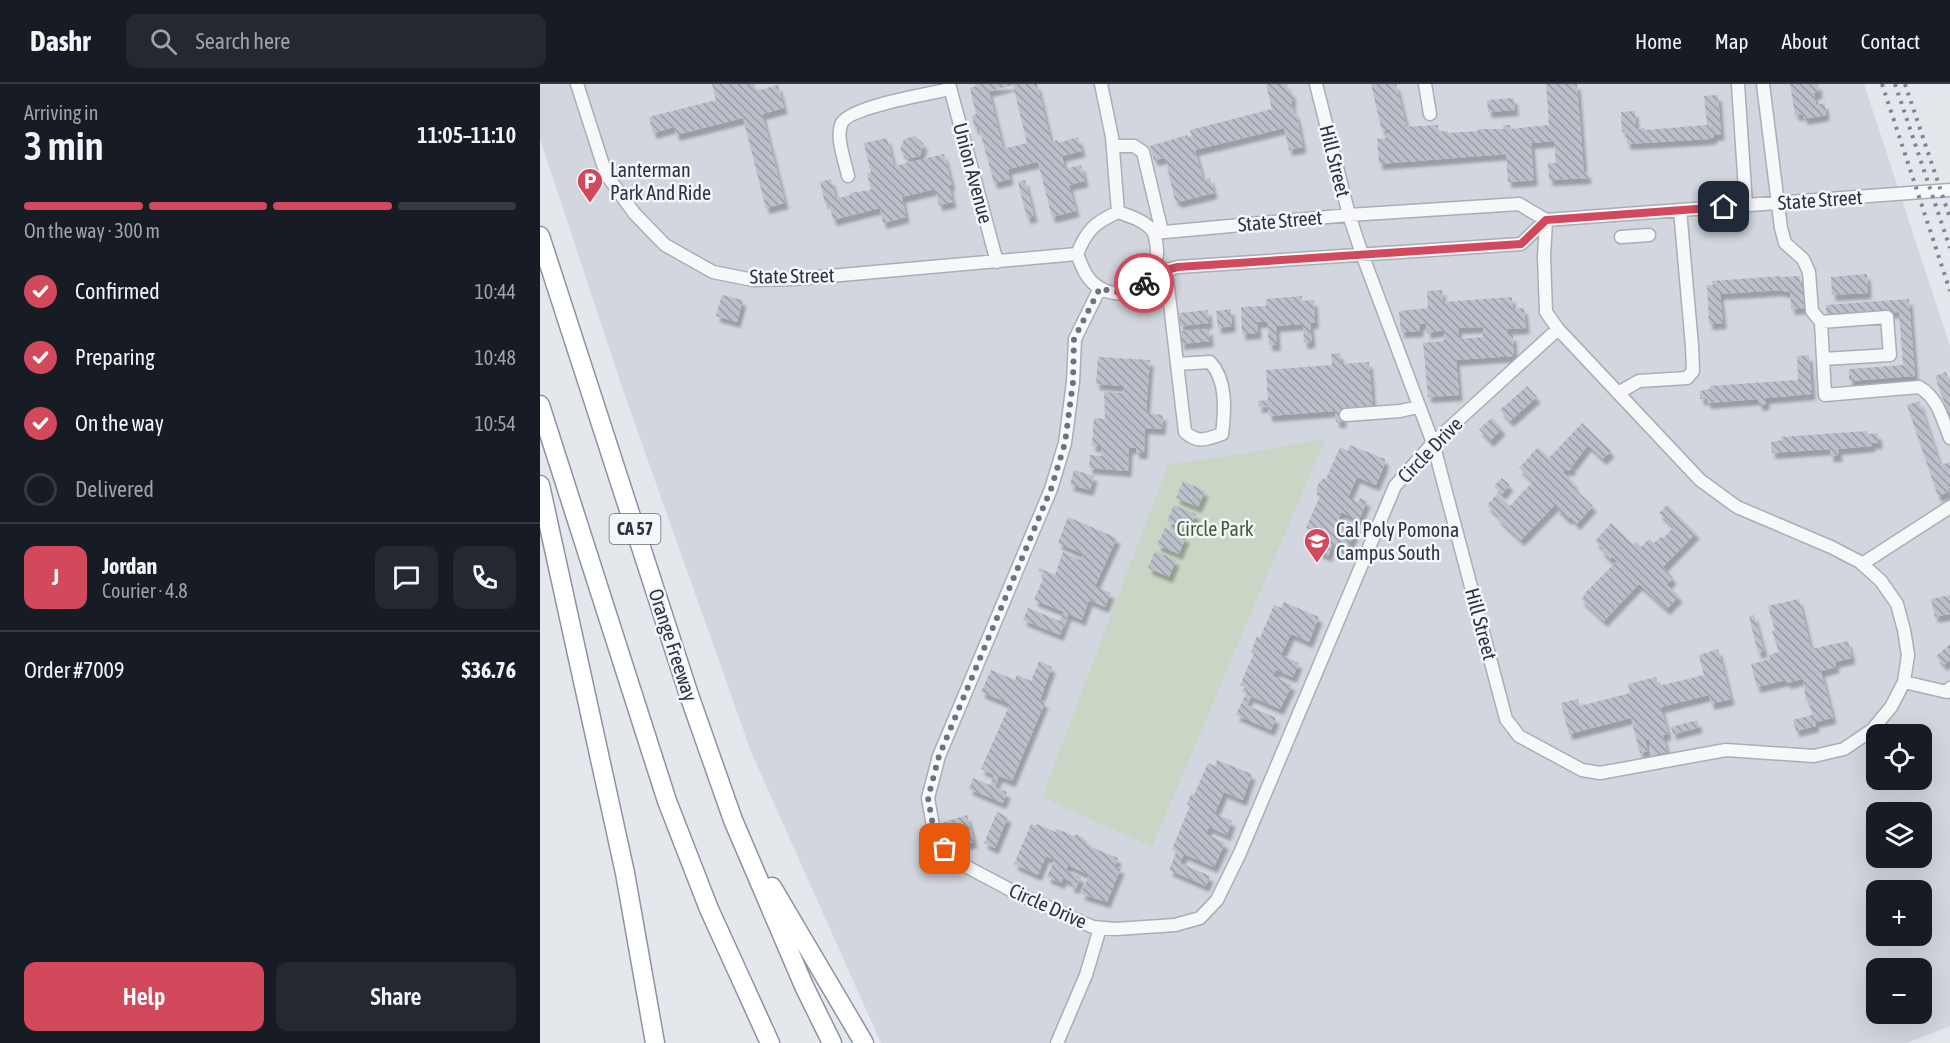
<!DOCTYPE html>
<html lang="en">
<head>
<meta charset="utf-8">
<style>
  :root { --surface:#171b24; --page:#242831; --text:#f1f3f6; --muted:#9ea1a6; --line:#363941; --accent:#d1495b }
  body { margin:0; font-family:"Asap Condensed",sans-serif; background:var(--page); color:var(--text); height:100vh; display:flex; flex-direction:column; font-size:22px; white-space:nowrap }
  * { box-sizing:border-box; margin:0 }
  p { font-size:20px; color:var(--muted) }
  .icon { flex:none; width:33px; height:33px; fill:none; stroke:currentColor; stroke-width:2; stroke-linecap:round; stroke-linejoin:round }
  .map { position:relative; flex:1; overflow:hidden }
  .sheet { display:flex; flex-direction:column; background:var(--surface); width:540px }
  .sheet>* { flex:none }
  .tools { position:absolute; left:1326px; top:640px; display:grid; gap:12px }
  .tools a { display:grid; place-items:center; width:66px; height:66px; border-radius:12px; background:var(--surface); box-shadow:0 6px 24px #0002; font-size:30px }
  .pin { position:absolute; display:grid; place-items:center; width:51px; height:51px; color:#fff; margin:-26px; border-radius:12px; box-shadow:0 3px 9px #0006 }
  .courier { position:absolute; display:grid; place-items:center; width:60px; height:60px; margin:-30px; border:4px solid #d1495b; border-radius:50%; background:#fff; color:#222; box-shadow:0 2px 8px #0007 }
  .overview em { font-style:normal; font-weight:600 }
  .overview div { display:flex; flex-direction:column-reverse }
  .overview { display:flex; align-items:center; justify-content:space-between; height:102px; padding:0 24px }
  h1 { font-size:39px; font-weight:600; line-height:45px }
  .bar { display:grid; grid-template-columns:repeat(4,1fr); gap:9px 6px; align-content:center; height:72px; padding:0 24px }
  .bar i { height:8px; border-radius:4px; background:var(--line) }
  .bar .current { background:var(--accent) }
  .bar p { grid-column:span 4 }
  .line { display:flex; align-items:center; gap:15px; padding:0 24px; border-top:2px solid var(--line) }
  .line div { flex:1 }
  .round { display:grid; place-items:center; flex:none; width:63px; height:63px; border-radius:12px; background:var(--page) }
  ol { padding:0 24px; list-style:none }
  li { display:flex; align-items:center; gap:18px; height:66px }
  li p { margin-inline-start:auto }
  li .icon { padding:6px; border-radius:50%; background:var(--accent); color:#fff; stroke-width:4 }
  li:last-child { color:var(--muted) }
  li i { width:33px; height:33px; border:3px solid var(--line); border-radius:50% }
  .cta { display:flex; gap:12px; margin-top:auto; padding:12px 24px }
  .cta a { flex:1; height:69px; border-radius:12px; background:var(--accent); color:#fff; font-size:24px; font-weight:600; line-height:69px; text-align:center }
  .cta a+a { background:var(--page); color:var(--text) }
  header { display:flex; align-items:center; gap:36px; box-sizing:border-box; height:84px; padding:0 30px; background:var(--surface); border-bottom:2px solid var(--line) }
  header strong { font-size:28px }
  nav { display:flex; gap:33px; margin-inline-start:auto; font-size:21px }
  .search { width:420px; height:54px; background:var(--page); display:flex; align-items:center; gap:15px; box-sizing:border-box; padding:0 21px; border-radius:12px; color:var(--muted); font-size:22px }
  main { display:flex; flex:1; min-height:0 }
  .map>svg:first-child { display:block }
</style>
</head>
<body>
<header>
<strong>Dashr</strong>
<div class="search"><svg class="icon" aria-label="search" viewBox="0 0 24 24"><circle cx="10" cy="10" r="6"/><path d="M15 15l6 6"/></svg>Search here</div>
<nav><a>Home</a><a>Map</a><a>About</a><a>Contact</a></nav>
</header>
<main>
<section class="sheet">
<div class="overview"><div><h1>3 min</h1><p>Arriving in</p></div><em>11:05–11:10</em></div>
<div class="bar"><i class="current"></i><i class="current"></i><i class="current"></i><i></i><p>On the way · 300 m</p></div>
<ol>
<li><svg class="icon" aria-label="check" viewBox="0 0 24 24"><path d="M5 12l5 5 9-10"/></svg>Confirmed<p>10:44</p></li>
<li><svg class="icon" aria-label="check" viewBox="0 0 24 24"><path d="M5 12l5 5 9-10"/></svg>Preparing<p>10:48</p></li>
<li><svg class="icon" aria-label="check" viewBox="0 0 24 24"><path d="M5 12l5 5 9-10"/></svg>On the way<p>10:54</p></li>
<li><i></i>Delivered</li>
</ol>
<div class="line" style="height:108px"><b class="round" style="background:var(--accent);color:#fff">J</b><div><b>Jordan</b><p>Courier · 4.8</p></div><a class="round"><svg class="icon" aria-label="chat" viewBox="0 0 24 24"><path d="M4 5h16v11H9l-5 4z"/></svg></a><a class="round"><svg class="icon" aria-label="phone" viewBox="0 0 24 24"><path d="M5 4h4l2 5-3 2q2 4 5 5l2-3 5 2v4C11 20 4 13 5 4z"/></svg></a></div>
<div class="line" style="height:78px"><div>Order #7009</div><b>$36.76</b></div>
<div class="cta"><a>Help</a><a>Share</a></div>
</section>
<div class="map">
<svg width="1410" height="959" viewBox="0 0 1410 959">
  <defs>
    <pattern id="building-back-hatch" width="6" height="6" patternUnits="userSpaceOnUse" patternTransform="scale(1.5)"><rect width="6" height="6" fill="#bbc0ca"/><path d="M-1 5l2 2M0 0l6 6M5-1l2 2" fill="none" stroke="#989da6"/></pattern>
    <filter id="shadow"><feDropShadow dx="3.5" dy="6" stdDeviation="1.5" flood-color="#0004"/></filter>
  </defs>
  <rect width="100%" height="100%" fill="#e4e7ec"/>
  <path fill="#d2d6de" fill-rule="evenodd" d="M 0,0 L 1324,0 L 1410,262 L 1410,942 L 1367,959 L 341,959 L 212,670 L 84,309 L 0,55 ZM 1336,651 L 1382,651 L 1382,696 L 1336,696 ZM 1336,729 L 1382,729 L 1382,774 L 1336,774 ZM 1336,807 L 1382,807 L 1382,852 L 1336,852 ZM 1336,885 L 1382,885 L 1382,930 L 1336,930 Z"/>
  <path fill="#c9d6c5" d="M 785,355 L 612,763 L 502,713 L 628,381 L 708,369 Z"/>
  <path fill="url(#building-back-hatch)" fill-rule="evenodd" filter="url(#shadow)" d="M 172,0 L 215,0 L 216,7 L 238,1 L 244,24 L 222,30 L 245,119 L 226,124 L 203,34 L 136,51 L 134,43 L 113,49 L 109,33 L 176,16 Z
    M 435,0 L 497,0 L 511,58 L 518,56 L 518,59 L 538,53 L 542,67 L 522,72 L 525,85 L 541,81 L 545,97 L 529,101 L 536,127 L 512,133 L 498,78 L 468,85 L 470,95 L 454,99 L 439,43 L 435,45 L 432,32 L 436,30 L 430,4 L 436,2 ZM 473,1 L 487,59 L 463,65 L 449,7 Z
    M 726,0 L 747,0 L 748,7 L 751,6 L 753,17 L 751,17 L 754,29 L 756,29 L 763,63 L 749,66 L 744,44 L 655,66 L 663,95 L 670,94 L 674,109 L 638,118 L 638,116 L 635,116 L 625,74 L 614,76 L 610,62 L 647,51 L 647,53 L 652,52 L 650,46 L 732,25 Z
    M 831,0 L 856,0 L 866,41 L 861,43 L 898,41 L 898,48 L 908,47 L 908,49 L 938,47 L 938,45 L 964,45 L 963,41 L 970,41 L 970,45 L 1009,41 L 1006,0 L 1037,0 L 1044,88 L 1047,88 L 1048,94 L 1009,96 L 1008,79 L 1016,79 L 1014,57 L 991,59 L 994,96 L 968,98 L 966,70 L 839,80 L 837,55 L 846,54 L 846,49 L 850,49 L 850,45 L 842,47 Z
    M 1250,0 L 1278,0 L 1279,9 L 1274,9 L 1276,21 L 1285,19 L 1286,31 L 1264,35 L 1263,30 L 1255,31 Z
    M 1178,11 L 1181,50 L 1174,51 L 1174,53 L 1169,55 L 1087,60 L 1086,48 L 1082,48 L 1081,28 L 1095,27 L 1096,45 L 1105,44 L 1105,46 L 1167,41 L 1164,12 Z
    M 974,14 L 975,26 L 948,28 L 947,16 Z
    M 375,52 L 384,60 L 380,72 L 368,75 L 360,66 L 364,55 Z
    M 347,54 L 354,82 L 404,70 L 412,101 L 409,101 L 413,118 L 399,121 L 395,105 L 362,113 L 366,133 L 343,139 L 340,124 L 293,136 L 289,117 L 285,119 L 280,98 L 291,95 L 296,115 L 311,111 L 310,109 L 331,106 L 327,89 L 331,89 L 324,59 Z
    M 485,96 L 494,132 L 487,134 L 478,98 Z
    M 1327,190 L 1328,209 L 1292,211 L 1291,193 Z
    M 1241,192 L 1241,193 L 1260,192 L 1261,204 L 1264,203 L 1266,224 L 1251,225 L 1250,207 L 1242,208 L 1242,206 L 1180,210 L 1183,239 L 1169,240 L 1167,201 L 1173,201 L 1172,197 Z
    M 902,206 L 903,218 L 972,213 L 973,225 L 984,224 L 986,244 L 967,245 L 968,251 L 973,251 L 974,272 L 916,276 L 919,311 L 888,313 L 883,259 L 904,257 L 904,246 L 887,249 L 886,239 L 880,240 L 880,247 L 861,248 L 859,227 L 888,224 L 887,207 ZM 943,243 L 943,253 L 919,255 L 918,244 Z
    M 182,211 L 203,216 L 197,238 L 176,232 Z
    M 762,212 L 762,217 L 774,216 L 775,239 L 770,239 L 772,258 L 764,259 L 763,240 L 736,242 L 737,261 L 729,261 L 727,238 L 717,238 L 718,249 L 702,250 L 701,223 L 726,222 L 726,215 Z
    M 1369,215 L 1375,292 L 1309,297 L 1309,285 L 1363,281 L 1359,228 L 1287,233 L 1286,221 Z
    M 691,225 L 692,242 L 678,244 L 676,227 Z
    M 668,226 L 669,239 L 640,242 L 639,229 Z
    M 669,245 L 670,257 L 641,260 L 640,247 Z
    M 800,269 L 801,280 L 829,278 L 833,324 L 802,327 L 803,338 L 796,338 L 795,327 L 729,332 L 728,322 L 719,323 L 718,317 L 728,316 L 726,286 L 792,281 L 791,270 Z
    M 1269,271 L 1272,310 L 1226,314 L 1226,320 L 1219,321 L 1218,315 L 1167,319 L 1167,315 L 1160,315 L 1160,307 L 1170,305 L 1170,302 L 1258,296 L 1257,272 Z
    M 558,273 L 610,276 L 606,329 L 623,331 L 622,345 L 605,344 L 604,369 L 596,369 L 596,364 L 589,364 L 588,387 L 549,384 L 550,371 L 561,372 L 562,362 L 552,362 L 554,334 L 565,335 L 564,308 L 583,309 L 584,302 L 556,300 Z
    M 1406,288 L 1410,300 L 1410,335 L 1395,292 Z
    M 987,302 L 997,313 L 970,337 L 960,326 Z
    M 1379,317 L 1409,408 L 1398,412 L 1367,321 Z
    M 952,334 L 962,345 L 950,357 L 939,345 Z
    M 1042,339 L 1071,367 L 1063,375 L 1048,361 L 1033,381 L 1030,380 L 1033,383 L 1029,387 L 1026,385 L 1023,388 L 1035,400 L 1032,402 L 1053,422 L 1037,440 L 1030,433 L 1028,435 L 1016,423 L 1018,421 L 1016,420 L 981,456 L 957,434 L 959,433 L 947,421 L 957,410 L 970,422 L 993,397 L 979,384 L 998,363 L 1009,374 Z
    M 1327,347 L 1328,350 L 1338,349 L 1339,359 L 1332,359 L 1332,362 L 1298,365 L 1299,372 L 1290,372 L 1290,365 L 1232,369 L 1231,358 L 1242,356 L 1241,353 Z
    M 810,361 L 845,375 L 844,382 L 836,401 L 817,393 L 808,414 L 818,418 L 820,414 L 827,417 L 819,436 L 801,428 L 799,435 L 818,443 L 806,467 L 792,461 L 788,472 L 777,467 L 781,457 L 772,453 L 774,447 L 766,444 L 780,412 L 776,411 L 778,407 L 776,406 L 780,397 L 782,397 L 783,394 L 786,395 L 800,363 L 808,367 Z
    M 1410,378 L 1410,404 L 1409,404 L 1401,381 Z
    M 534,386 L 554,392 L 550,406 L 530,401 Z
    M 962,394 L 970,401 L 962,410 L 954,402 Z
    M 643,397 L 665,407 L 658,423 L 636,414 Z
    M 634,421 L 656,430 L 648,447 L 627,437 Z
    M 1127,421 L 1156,449 L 1123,483 L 1133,494 L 1127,501 L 1139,512 L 1127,525 L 1099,500 L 1064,537 L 1041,515 L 1045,511 L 1044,510 L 1077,477 L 1072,473 L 1070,475 L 1061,466 L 1063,464 L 1055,457 L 1071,439 L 1093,460 L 1096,458 L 1101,463 L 1109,455 L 1114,459 L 1121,453 L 1123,454 L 1134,443 L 1119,429 Z
    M 528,433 L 577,454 L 555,502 L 571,509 L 565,523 L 549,516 L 542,536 L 528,530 L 520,551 L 483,536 L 488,524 L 520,537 L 524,528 L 494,516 L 505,490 L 498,487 L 499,484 L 515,491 L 523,468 L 540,476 L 543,470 L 518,459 Z
    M 625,444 L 646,453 L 639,470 L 617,461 Z
    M 615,467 L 636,476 L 629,493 L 608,484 Z
    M 1410,511 L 1410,530 L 1395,533 L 1391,515 Z
    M 1259,515 L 1271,565 L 1308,557 L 1312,574 L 1295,578 L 1296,583 L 1281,587 L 1293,634 L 1275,638 L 1276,642 L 1256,647 L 1253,636 L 1272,631 L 1269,616 L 1266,617 L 1263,595 L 1247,599 L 1246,596 L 1217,603 L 1211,580 L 1230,575 L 1229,571 L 1239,568 L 1232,547 L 1235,546 L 1228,522 Z
    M 744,518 L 779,533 L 769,558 L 751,550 L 741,571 L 759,579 L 753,593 L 736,586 L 733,592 L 752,601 L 740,625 L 710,612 L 706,621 L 736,634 L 731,646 L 696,631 L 708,605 L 700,601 L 714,569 L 711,568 L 717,552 L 720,554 L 734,521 L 741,524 Z
    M 1214,531 L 1224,567 L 1218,569 L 1209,532 Z
    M 1410,560 L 1410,576 L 1404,581 L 1396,572 Z
    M 1178,565 L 1191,615 L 1171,620 L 1169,611 L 1121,623 L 1128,650 L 1123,651 L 1127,668 L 1113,671 L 1109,655 L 1105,656 L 1108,667 L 1100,669 L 1091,634 L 1029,650 L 1021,619 L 1038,615 L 1040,622 L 1090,609 L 1088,600 L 1116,593 L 1119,602 L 1164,591 L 1159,571 Z
    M 499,577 L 512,583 L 500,616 L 505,618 L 472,697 L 459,692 L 454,703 L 467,708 L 463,719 L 429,705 L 433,694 L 450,701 L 454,691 L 441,685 L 470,620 L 441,608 L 451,586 L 475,596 L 477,591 L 491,597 Z
    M 1157,636 L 1159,643 L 1133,650 L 1131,643 Z
    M 677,676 L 712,690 L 703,716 L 684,708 L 675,729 L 692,737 L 687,751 L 669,743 L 666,750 L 685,759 L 674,783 L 644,770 L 640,779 L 670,792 L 666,802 L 629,786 L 637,767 L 632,765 L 650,722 L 647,720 L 651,710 L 654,711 L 668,679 L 675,682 Z
    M 457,728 L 468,733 L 455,764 L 444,759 Z
    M 427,731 L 434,758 L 421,761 L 419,754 L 414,755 L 413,749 L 404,751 L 401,739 Z
    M 491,740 L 496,742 L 497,740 L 515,748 L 517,745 L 534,752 L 537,750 L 547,757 L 546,761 L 578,774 L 575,782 L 581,784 L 567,818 L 541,810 L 549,791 L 528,781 L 526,786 L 541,793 L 536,804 L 530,802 L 532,798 L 523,794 L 521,799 L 507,793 L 514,776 L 506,772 L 498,791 L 474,780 Z"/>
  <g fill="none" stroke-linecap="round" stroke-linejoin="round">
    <g stroke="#a9aeb7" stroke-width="15">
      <path id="minor" d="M 37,0 L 66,90 L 94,129 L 125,161 L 173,188 L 213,196 L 256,195 L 537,170
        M 409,0 L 457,178
        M 561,0 L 572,53 L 578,128
        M 776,0 L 809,131 L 822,170 L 893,359 L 966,635 L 979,652 L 1042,686 L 1060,689 L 1186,666 L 1274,672 L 1304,665 L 1332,646 L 1351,623 L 1364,598 L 1368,571 L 1364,546 L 1357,520 L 1341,497 L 1320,478 L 1291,463 L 1197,423 L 1160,396 L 1018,245 L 1006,228 L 1004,173 L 1006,136
        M 885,0 L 890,30
        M 1198,0 L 1206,121
        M 1223,0 L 1241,144 L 1245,159 L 1263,175 L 1269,188 L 1272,227 L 1281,238 L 1283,275 L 1350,271 L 1347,233 L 1281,238
        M 573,62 L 594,62 L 603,68 L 622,148
        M 308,92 C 305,77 296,55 301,41 C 306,23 390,10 410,5
        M 578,128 C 589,132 607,137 614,149 C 615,152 615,155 616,158 C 623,192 592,222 560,204 C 547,197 542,183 537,170 C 547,146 554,139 578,128 Z
        M 614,149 L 809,131 L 979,120 L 1006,136 L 1410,106
        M 1081,153 L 1109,151
        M 626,186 L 645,348 C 658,360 667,355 682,350 C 685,326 687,296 670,278 L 637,280
        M 614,189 L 638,183 L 981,160 L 1006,136
        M 560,204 L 535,255 L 533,298 L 525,359 L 511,405 L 399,672 L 388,714 L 395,753 L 414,776 L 478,810 L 553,843 L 576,845 L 635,841 L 660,834 L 677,816 L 700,769 L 855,402 L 893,359 L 1018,245
        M 1283,275 L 1285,311 L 1379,303 C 1398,314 1402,334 1410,354
        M 1078,309 L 1099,297 L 1147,294 L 1153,287 L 1152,262 L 1140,126
        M 806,331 L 860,327 L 878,323
        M 1322,480 L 1410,423
        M 1364,598 L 1407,608 L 1410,604
        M 517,959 L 546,891 L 560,844"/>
    </g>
    <g stroke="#8b94a3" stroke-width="21">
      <path id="highway" d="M 0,152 L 149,611 L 193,736 L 264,902 L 292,959
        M 0,321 L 127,717 L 169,825 L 230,959
        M 0,401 L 85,789 L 115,959
        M 232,803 L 324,959"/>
    </g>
    <use href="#minor" stroke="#f7f8fa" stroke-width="12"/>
    <use href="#highway" stroke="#fff" stroke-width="18"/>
    <path stroke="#7d8696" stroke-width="4" stroke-dasharray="3 6" stroke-linecap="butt" d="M 1342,0 L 1410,207
      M 1355,0 L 1410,164
      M 1365,0 L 1410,134"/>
  </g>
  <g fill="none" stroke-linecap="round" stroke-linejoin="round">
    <path stroke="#6c737f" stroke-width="6" stroke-dasharray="0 10.8" d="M 405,765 L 395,753 L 388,714 L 399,672 L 511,405 L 525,359 L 533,298 L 534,255 L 560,204 C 575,209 591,212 604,199"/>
    <path stroke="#d1495b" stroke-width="8" d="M 604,199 L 614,189 L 638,183 L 981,160 L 1006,136 L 1184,123"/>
  </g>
  <defs>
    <g id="parking-pin" transform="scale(1.35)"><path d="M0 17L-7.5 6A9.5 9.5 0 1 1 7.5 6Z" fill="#d1495b" stroke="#f4f6f9"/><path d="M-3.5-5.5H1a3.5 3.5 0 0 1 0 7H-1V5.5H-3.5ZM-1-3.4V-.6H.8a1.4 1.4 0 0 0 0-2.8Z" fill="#fff"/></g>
    <g id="university-pin" transform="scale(1.35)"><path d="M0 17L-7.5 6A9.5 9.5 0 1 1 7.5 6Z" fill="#d1495b" stroke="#f4f6f9"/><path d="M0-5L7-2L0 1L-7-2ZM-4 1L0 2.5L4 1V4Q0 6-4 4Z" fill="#fff"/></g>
  </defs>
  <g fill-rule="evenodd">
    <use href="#parking-pin" x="50" y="97"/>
    <use href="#university-pin" x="777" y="457"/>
  </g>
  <g text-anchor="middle" stroke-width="5" stroke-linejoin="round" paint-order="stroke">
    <rect fill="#f4f6f9" stroke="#676e7b" stroke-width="1.5" x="69.5" y="430" width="51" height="30" rx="4.5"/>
    <g font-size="18" font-weight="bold" fill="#2b3445">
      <text x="95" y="451">CA 57</text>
    </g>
    <g font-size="20" fill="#2b3445" stroke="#f4f6f9">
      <text transform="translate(795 77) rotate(76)" y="7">Hill Street</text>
      <text transform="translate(433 89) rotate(75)" y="7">Union Avenue</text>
      <text transform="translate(1280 116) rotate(-4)" y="7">State Street</text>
      <text transform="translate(740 137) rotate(-5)" y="7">State Street</text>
      <text transform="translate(252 192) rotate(-1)" y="7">State Street</text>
      <text transform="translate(890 366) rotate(-46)" y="7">Circle Drive</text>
      <text transform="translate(941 540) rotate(75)" y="7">Hill Street</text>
      <text transform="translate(133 561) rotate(72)" y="7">Orange Freeway</text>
      <text transform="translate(508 822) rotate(24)" y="7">Circle Drive</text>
    </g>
    <g font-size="20" fill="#2b3445" stroke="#f4f6f9" text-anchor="start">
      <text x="70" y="93">Lanterman<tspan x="70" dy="23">Park And Ride</tspan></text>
      <text x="796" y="453">Cal Poly Pomona<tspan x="796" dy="23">Campus South</tspan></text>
    </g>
    <g font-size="20" fill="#3f6138" stroke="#f4f6f9">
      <text x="675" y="452">Circle Park</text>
    </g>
  </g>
</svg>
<div class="tools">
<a><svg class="icon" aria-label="locate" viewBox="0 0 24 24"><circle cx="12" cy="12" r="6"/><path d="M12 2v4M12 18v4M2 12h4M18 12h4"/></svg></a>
<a><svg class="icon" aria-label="layers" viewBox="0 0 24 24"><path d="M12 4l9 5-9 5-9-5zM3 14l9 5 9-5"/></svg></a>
<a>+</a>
<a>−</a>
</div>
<div class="pin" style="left:405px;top:765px;background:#ea580c"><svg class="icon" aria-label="bag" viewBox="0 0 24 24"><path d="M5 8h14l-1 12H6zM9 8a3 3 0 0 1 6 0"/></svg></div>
<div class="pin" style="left:1184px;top:123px;background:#1f2937"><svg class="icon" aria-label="home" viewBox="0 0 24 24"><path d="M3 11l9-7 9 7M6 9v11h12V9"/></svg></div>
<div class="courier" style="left:604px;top:199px"><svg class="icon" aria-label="bike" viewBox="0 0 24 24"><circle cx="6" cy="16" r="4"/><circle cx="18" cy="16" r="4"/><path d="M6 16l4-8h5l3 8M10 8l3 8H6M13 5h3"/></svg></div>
</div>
</main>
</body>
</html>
